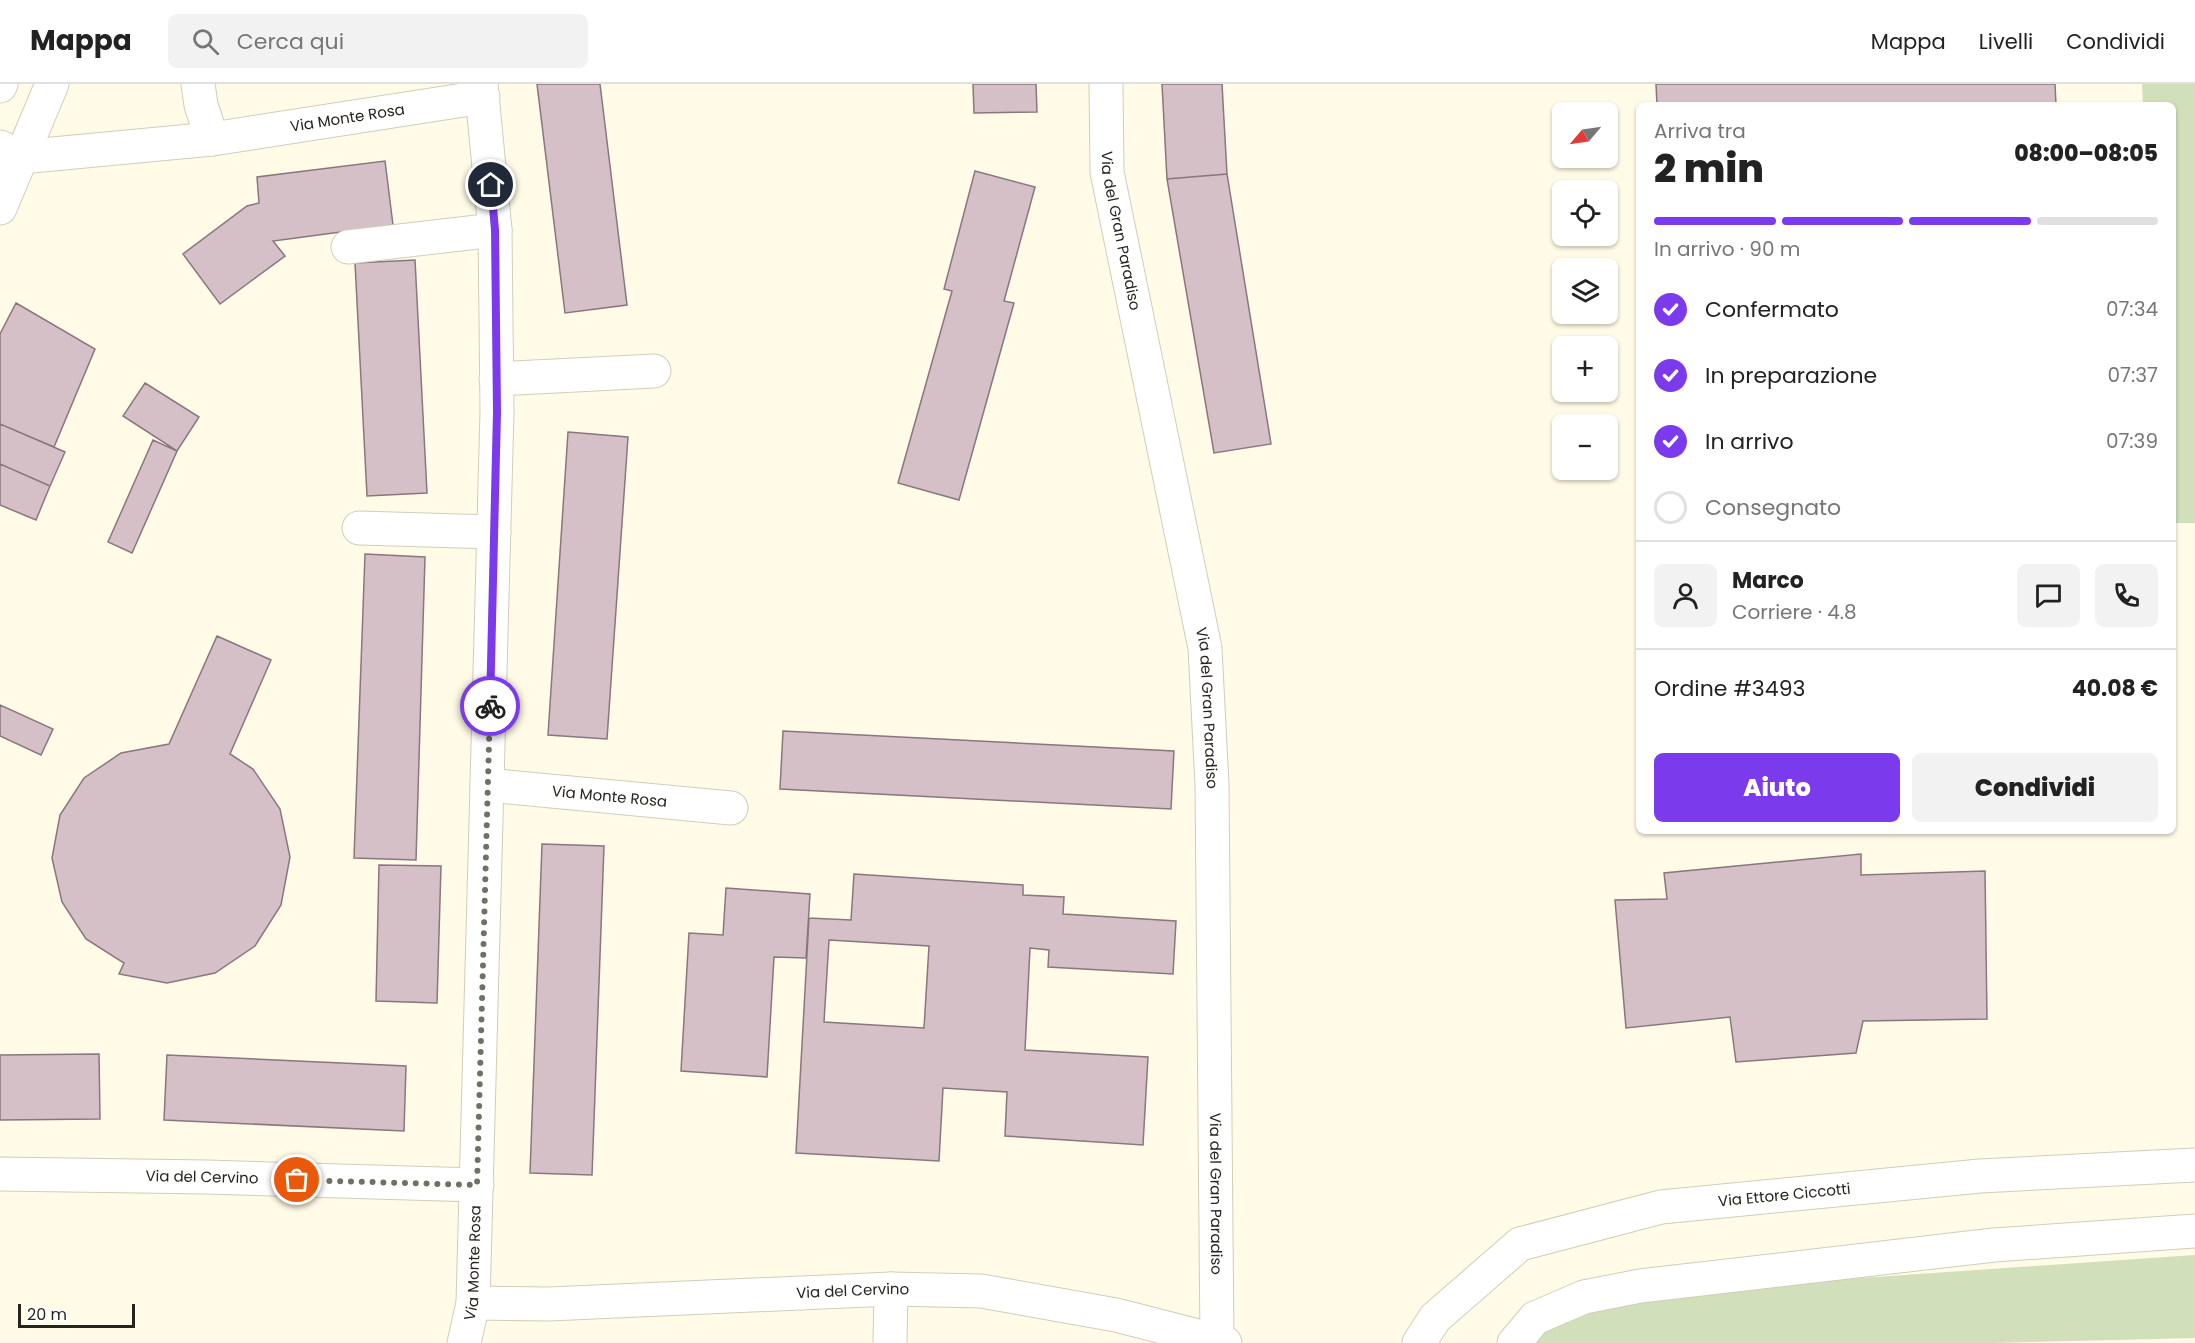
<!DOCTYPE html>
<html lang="it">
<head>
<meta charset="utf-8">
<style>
  :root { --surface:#fff; --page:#f2f2f2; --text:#222; --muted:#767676; --line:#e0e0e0; --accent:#7c3aed }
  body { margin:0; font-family:Poppins,sans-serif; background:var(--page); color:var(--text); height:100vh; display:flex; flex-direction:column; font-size:22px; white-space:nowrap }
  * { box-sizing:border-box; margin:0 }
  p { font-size:20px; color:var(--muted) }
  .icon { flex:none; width:33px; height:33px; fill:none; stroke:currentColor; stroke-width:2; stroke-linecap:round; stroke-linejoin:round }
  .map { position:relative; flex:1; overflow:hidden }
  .details { position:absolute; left:1636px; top:18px; width:540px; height:732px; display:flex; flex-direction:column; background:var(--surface); border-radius:9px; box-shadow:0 2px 4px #0004 }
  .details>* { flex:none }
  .needle { width:39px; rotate:241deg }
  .controls { position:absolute; left:1552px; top:18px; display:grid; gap:12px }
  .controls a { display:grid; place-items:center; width:66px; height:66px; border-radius:9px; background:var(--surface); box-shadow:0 2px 4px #0004; font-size:30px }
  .scale { position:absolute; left:18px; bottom:15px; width:117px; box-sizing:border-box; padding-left:6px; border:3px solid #26241d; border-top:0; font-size:16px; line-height:21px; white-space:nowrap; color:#26241d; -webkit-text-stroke:4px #fff; paint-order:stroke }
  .pin { position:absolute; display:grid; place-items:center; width:51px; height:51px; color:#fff; margin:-26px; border:3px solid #fff; border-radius:50%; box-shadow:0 2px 6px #0007 }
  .courier { position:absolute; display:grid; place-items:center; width:60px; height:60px; margin:-30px; border:4px solid #7c3aed; border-radius:50%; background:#fff; color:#222; box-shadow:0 2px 8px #0007 }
  .head em { font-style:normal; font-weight:800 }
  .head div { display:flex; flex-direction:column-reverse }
  .head { display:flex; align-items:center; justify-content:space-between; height:102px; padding:0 18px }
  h1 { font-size:39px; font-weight:800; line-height:45px }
  .bar { display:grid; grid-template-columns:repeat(4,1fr); gap:9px 6px; align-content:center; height:72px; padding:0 18px }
  .bar i { height:8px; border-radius:4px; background:var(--line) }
  .bar .on { background:var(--accent) }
  .bar p { grid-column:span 4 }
  .line { display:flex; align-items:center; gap:15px; padding:0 18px; border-top:2px solid var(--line) }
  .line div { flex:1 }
  .round { display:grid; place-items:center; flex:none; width:63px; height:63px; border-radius:9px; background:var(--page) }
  ol { padding:0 18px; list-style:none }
  li { display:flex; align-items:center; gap:18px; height:66px }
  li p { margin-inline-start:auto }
  li .icon { padding:6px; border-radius:50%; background:var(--accent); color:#fff; stroke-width:4 }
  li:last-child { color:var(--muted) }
  li i { width:33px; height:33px; border:3px solid var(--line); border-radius:50% }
  .action { display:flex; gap:12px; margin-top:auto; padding:12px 18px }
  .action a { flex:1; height:69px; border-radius:9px; background:var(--accent); color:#fff; font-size:24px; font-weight:800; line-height:69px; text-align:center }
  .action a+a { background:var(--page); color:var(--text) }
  header { display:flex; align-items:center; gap:36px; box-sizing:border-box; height:84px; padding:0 30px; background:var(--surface); border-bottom:2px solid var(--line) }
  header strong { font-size:28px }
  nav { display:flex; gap:33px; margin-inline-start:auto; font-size:21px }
  .search { width:420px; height:54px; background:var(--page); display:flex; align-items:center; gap:15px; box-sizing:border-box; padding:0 21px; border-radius:9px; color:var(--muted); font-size:22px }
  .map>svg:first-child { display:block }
</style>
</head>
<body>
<header>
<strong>Mappa</strong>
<div class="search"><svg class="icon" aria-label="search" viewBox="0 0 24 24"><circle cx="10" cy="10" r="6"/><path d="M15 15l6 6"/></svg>Cerca qui</div>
<nav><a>Mappa</a><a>Livelli</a><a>Condividi</a></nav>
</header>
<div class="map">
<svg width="2195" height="1259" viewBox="0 0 2195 1259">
  <rect width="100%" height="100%" fill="#fffbe7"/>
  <path fill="#d1dfbb" d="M 2142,0 L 2195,0 L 2195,439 L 2174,439 L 2174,21 L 2143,21 Z
    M 2195,1171 L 2195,1254 L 1991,1259 L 1524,1259 L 1584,1213 Z"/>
  <path fill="#d5c0c8" stroke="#8a767e" stroke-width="1.5" fill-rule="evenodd" d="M 537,0 L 600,0 L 627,221 L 565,229 Z
    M 973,0 L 1036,0 L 1037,28 L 974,29 Z
    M 1162,0 L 1222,0 L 1227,90 L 1167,95 Z
    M 1656,0 L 2055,0 L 2056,21 L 1657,21 Z
    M 385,77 L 393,141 L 273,157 L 285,172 L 220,220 L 183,170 L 247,122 L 259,119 L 257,93 Z
    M 975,87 L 1035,103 L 1004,217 L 1014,219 L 959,416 L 898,399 L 952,207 L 944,205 Z
    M 1227,90 L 1271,360 L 1214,369 L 1167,95 Z
    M 415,176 L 427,409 L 367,412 L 355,179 Z
    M 16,219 L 95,265 L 54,363 L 0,340 L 0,250 Z
    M 145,299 L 199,333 L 177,367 L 123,332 Z
    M 0,340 L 65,368 L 50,402 L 0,380 Z
    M 568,348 L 628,353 L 607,655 L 548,651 Z
    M 153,356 L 177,367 L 132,469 L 108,458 Z
    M 0,380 L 50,402 L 36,436 L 0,421 Z
    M 365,470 L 425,473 L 416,776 L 354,774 Z
    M 217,552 L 271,576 L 230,670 L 253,685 L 280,725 L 290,773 L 281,821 L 255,862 L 215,889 L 167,899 L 119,890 L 124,879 L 86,855 L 62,818 L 52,774 L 60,731 L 84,694 L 121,669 L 169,660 Z
    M 0,621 L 53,645 L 41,671 L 0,652 Z
    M 783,647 L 1174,667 L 1171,725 L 780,705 Z
    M 542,760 L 604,762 L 592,1091 L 530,1089 Z
    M 1861,770 L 1861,791 L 1985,787 L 1987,935 L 1863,937 L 1856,969 L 1736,978 L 1730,933 L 1626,944 L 1615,816 L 1667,815 L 1664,789 Z
    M 379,781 L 441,782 L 437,919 L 376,917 Z
    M 854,790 L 1023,801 L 1023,811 L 1064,813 L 1063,830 L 1176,837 L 1173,890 L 1048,883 L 1049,866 L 1030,864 L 1025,966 L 1148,973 L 1143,1061 L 1005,1052 L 1007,1008 L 943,1004 L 939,1077 L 796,1069 L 809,834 L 851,836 ZM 829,856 L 929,862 L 924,944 L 824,938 Z
    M 726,804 L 810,810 L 806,874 L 774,873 L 767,993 L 681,987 L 689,849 L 723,851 Z
    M 99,970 L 100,1035 L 0,1036 L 0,971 Z
    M 167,971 L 406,982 L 404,1047 L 164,1036 Z"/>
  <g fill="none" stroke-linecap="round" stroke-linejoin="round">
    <g stroke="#d0cdb9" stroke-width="35">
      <g id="minor">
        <path d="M 198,0 L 201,21 L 212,55"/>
        <path id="s1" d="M 1106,0 L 1107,88 L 1205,564 L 1212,701 L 1217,1259"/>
        <path id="s2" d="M 0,63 L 21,73 L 212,55 L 483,13"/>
        <path d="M 348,163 L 495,146"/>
        <path d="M 496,295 L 654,287"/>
        <path d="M 359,444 L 494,448"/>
        <path id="s3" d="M 487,701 L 731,724"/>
        <path id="s4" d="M 0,1090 L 207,1093 L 477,1101"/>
        <path id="s5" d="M 473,1219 L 549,1220 L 891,1205 L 981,1207 L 1116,1231 L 1225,1259"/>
        <path id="s6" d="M 464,1259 L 473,1219 L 497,328 L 495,146 L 481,0"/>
        <path d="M 890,1259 L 891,1205"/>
        <path id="s7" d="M 1419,1259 L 1435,1234 L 1520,1160 L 1661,1123 L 1980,1092 L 2195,1081"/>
        <path d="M 1514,1259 L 1535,1234 L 1584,1213 L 1640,1202 L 1994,1161 L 2195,1147"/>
      </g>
    </g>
    <g stroke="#d0cdb9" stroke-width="35">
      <path id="major" d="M 0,2 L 1,0
        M 0,124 L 52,0"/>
    </g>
    <use href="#minor" stroke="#fff" stroke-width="33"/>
    <use href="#major" stroke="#fff" stroke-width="33"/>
  </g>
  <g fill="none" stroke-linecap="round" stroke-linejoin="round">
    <path stroke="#726f64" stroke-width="6" stroke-dasharray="0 10.8" d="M 297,1096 L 477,1101 L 490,622"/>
    <path stroke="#7c3aed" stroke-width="8" d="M 490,622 L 497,328 L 495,146 L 491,101"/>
  </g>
  <g text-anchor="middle" stroke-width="4.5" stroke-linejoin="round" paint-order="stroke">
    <g font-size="15" fill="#26241d" stroke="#fff">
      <text dy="5" stroke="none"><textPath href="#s2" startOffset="352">Via Monte Rosa</textPath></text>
      <text dy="5" stroke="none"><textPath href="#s1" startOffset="148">Via del Gran Paradiso</textPath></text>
      <text dy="5" stroke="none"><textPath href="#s1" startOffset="634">Via del Gran Paradiso</textPath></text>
      <text dy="5" stroke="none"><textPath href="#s3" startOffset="123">Via Monte Rosa</textPath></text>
      <text dy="5" stroke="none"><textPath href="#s4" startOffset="202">Via del Cervino</textPath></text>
      <text dy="5" stroke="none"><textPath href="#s1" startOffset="1120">Via del Gran Paradiso</textPath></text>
      <text dy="5" stroke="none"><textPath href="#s7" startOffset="412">Via Ettore Ciccotti</textPath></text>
      <text dy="5" stroke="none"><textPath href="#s6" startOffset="81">Via Monte Rosa</textPath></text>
      <text dy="5" stroke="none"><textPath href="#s5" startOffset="380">Via del Cervino</textPath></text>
    </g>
  </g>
</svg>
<div class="controls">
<a><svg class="needle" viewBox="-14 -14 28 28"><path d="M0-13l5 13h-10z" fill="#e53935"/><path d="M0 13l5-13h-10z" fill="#767676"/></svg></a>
<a><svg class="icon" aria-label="locate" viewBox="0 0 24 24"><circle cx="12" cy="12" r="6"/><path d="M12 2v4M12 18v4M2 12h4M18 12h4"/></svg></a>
<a><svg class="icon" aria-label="layers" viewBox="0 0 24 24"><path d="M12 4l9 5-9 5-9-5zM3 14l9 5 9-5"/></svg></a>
<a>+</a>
<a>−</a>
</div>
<div class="scale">20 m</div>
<div class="pin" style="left:297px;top:1096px;background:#ea580c"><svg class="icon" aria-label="bag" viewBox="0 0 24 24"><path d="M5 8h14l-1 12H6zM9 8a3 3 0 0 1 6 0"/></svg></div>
<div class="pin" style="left:491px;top:101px;background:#1f2937"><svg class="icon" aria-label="home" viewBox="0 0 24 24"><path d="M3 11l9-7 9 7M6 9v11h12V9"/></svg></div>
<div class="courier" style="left:490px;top:622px"><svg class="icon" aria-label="bike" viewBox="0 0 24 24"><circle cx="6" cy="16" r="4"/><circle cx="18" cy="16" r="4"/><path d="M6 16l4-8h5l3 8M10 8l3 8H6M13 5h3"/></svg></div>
<section class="details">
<div class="head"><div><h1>2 min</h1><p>Arriva tra</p></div><em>08:00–08:05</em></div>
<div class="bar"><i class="on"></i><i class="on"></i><i class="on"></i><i></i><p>In arrivo · 90 m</p></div>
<ol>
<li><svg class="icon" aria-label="check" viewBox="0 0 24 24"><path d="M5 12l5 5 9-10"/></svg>Confermato<p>07:34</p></li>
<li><svg class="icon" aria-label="check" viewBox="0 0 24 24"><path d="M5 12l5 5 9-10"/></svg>In preparazione<p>07:37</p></li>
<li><svg class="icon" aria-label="check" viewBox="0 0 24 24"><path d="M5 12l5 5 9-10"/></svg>In arrivo<p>07:39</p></li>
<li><i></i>Consegnato</li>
</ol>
<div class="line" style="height:108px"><a class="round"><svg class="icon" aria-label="person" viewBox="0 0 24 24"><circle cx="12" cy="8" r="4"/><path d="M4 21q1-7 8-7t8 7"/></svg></a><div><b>Marco</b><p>Corriere · 4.8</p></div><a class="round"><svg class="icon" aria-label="chat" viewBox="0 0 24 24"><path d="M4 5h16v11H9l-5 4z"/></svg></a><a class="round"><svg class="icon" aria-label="phone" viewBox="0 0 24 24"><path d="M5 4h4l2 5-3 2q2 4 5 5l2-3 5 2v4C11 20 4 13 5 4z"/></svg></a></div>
<div class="line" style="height:78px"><div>Ordine #3493</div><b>40.08 €</b></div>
<div class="action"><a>Aiuto</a><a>Condividi</a></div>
</section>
</div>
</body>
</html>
